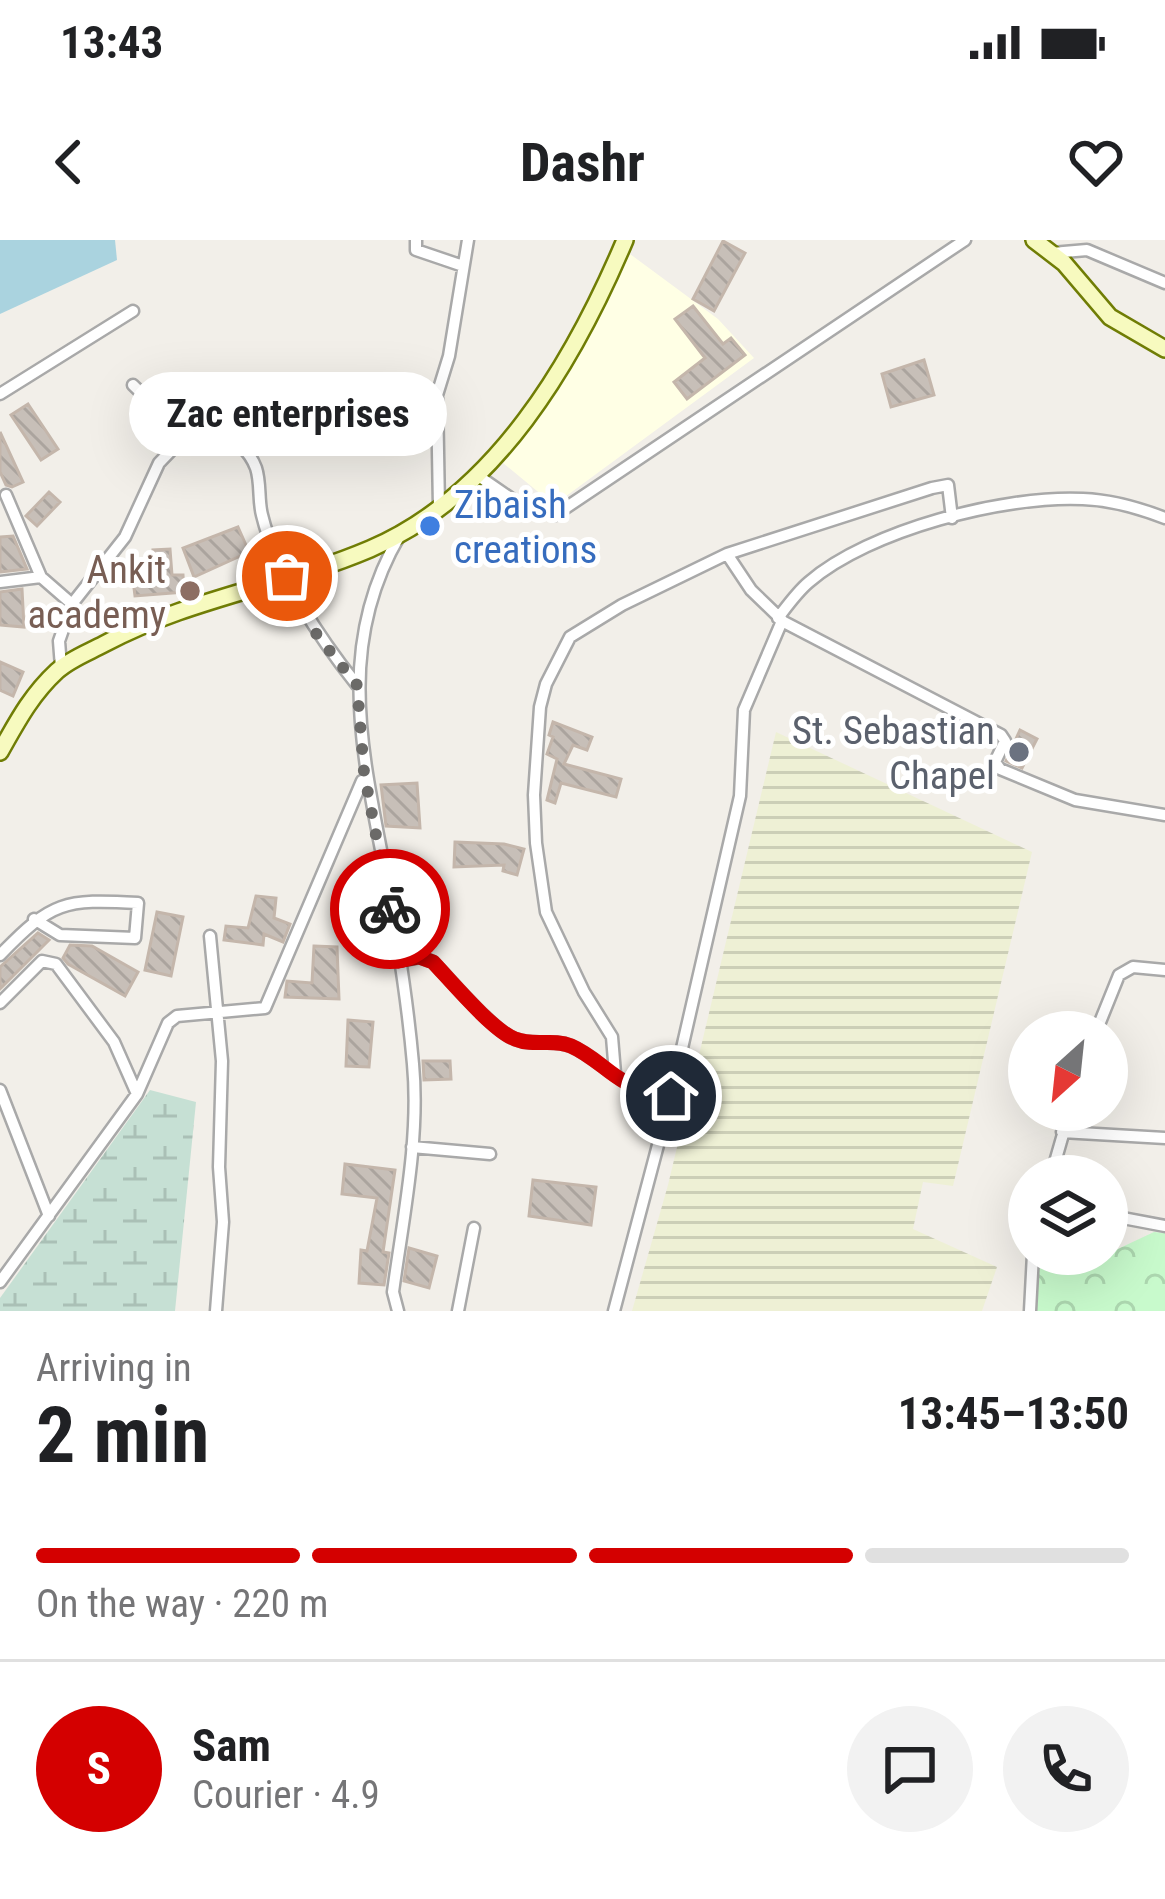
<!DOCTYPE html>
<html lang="en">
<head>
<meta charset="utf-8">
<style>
  :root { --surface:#fff; --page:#f2f2f2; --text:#202124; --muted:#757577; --line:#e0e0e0; --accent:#d40000 }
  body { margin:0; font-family:"Roboto Condensed",sans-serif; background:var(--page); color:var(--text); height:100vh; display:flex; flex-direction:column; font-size:45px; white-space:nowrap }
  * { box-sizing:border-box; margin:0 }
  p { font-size:39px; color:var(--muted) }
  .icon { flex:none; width:66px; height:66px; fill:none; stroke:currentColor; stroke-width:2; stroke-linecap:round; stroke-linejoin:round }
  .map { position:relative; height:1071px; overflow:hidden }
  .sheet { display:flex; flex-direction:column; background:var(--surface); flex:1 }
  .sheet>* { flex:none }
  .needle { width:78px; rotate:207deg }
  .tools { position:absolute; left:1008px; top:771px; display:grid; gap:24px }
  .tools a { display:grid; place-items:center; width:120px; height:120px; border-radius:50%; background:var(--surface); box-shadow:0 12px 48px #0002; font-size:60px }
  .pin { position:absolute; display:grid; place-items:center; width:102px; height:102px; color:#fff; margin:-51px; border:6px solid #fff; border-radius:50%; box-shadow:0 3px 12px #0007 }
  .courier { position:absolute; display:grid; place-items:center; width:120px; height:120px; margin:-60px; border:9px solid #d40000; border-radius:50%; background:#fff; color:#222; box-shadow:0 3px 15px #0007 }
  .bubble { position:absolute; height:84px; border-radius:42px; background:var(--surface); box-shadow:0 12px 48px #0002; font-size:39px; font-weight:700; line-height:84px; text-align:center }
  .overview em { font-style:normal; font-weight:700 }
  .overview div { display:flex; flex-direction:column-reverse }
  .overview { display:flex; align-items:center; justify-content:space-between; height:204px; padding:0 36px }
  h1 { font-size:78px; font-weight:700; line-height:90px }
  .bar { display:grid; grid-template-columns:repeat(4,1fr); gap:18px 12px; align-content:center; height:144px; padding:0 36px }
  .bar i { height:15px; border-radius:9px; background:var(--line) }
  .bar .selected { background:var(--accent) }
  .bar p { grid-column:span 4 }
  .line { display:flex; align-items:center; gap:30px; padding:0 36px; border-top:3px solid var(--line) }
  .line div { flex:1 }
  .round { display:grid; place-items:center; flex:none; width:126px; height:126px; border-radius:63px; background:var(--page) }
  .status { display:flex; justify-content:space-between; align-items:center; height:84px; padding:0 60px; background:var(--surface); direction:ltr }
  .status svg { height:33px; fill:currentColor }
  header { display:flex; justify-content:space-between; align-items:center; height:156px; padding:0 36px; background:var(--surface); font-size:54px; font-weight:700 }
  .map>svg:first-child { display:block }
</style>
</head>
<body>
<div class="status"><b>13:43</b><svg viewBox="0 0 49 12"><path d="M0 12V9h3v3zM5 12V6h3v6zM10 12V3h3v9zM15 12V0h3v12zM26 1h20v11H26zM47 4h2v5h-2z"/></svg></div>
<header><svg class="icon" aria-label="back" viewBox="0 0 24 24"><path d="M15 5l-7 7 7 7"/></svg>Dashr<svg class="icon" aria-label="heart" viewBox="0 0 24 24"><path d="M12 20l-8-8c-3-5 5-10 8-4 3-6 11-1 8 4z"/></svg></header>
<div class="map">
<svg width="1165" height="1071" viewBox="0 0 1165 1071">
  <defs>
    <pattern id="farmland-rules" width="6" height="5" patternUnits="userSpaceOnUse" patternTransform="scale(3)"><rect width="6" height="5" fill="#eef0d5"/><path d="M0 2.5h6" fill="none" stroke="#ccceb7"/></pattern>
    <pattern id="wetland-marsh" width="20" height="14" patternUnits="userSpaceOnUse" patternTransform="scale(3)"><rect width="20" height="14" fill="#c6e0d4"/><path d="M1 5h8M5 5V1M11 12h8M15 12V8" fill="none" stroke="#aac0b6"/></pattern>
    <pattern id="park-crowns" width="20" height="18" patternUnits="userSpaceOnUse" patternTransform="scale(3)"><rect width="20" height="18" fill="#c8facc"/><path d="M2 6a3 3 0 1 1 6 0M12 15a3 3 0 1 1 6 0" fill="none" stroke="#acd6af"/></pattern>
    <pattern id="building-back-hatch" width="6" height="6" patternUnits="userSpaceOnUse" patternTransform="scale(3)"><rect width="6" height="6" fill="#c7bfb8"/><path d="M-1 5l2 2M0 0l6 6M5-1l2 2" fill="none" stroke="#aba49e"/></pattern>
  </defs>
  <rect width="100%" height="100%" fill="#f2efe9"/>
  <path fill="#ffffe5" d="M 630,14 L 718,79 L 754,118 L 554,265 L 503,223 L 557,153 Z"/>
  <path fill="url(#farmland-rules)" d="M 776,492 L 1032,612 L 953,946 L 923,942 L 913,989 L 997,1027 L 982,1071 L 632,1071 L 668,945 Z"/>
  <path fill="url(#wetland-marsh)" d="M 150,850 L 196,862 L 175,1071 L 0,1071 L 0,1058 Z"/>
  <path fill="url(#park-crowns)" d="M 1154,992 L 1165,993 L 1165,1071 L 1034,1071 L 1039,1017 L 1107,1014 Z"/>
  <path fill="#aad3df" d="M 0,0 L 115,0 L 117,20 L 0,74 Z"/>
  <path fill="url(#building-back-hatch)" stroke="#c4b6ab" stroke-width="3" d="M 723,1 L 745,13 L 714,71 L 693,59 Z
    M 693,66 L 723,104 L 731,98 L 745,115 L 687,159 L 674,142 L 705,118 L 675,79 Z
    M 924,120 L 934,155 L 891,167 L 882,134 Z
    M 28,164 L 58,209 L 41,220 L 11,175 Z
    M 0,192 L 23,242 L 12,247 L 6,245 L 0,232 Z
    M 49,252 L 60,262 L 37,286 L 26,276 Z
    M 238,287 L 249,312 L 194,337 L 183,308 Z
    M 13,296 L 27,329 L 0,332 L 0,297 Z
    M 170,309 L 172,335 L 183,335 L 184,352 L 135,356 L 133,340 L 155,336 L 153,310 Z
    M 22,349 L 24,387 L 0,385 L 0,352 Z
    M 0,422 L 23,432 L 13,456 L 0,450 Z
    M 553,482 L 592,497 L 587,510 L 573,505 L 564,524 L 621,539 L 616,557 L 561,543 L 555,563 L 547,560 L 557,519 L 547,514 L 553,497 L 549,495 Z
    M 1020,490 L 1037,499 L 1022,528 L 1006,521 Z
    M 417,543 L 420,588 L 386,586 L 381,545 Z
    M 455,602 L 504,604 L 524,609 L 517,635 L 503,631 L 504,625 L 454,627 Z
    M 256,656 L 276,658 L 274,678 L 290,684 L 283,702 L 264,694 L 263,705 L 224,700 L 226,686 L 248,688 Z
    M 157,672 L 183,677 L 171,736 L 145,730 Z
    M 38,693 L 49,700 L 0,749 L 0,727 Z
    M 70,705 L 92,706 L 138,732 L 125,756 L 68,724 L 63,718 Z
    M 314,706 L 337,707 L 339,759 L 285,757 L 287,741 L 312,743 Z
    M 348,780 L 373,782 L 369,827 L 346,826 Z
    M 423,821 L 450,821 L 451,839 L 424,840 Z
    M 345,924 L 395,930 L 383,1012 L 389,1013 L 384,1045 L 359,1043 L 361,1010 L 367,1011 L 377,958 L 342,954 Z
    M 533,940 L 596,947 L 591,985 L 529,976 Z
    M 409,1008 L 437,1016 L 429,1048 L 404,1041 Z"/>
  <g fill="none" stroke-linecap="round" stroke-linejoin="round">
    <g stroke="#a9a9a9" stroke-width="15">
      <path id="street" d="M 416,0 L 416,10 L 463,26
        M 1052,13 L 1087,10 L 1165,43
        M 133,145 L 185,196
        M 0,154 L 133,71
        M 477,235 L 522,266 L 555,275 L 965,0
        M 6,255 L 41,337 L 72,364
        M 439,268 L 437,155 L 449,116 L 468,0
        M 727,314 L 751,350 L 782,380
        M 0,342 L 41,337
        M 778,378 C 788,365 797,352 809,342 C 869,290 1005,255 1083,259 C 1111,260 1139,268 1165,278
        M 61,427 L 59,401 L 72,364 L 125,297 L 159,223 L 185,196 L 218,189 C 234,199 249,209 256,228 C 261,243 258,260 262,275 C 276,333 320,399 357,445
        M 210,696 L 222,821 L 219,927 L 223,982 L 216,1071
        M 0,715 C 52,661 64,659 138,663 L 135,698 L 60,695 L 34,679
        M 398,721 L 420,717 L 433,722 C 452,741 493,791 515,799 C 535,807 552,798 571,806 C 592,815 607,832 626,842 C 639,850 656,852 671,856
        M 0,763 L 42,721 L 56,724 L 114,802 L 137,854
        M 1096,792 L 1119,735 L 1133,727 L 1165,730
        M 615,833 L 612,797 L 584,752 L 546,672 L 536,603 L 534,555 L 540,467 L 546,444 L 570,397 L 622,365 L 727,314 L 932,248 L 948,245 L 952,278
        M 0,850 L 49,976
        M 1062,892 L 1165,898
        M 412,907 L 490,914
        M 1051,936 L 1070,870
        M 1107,975 L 1165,986
        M 0,1042 L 137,854 L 168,783 L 177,776 L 265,768 L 362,541
        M 398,1071 L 393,1052 C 403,978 420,898 413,824 C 407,755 395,683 382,615 C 360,502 338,400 400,295
        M 458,1071 L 474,988
        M 614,1071 L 671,856 L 740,556 L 744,470 L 782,381 L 1001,495 L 1005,501 L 995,522 L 1000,529 L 1075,560 L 1165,575
        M 1030,1071 L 1033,1014"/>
    </g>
    <g stroke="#707d05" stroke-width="20">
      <path id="secondary" d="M 1034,0 L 1064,23 L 1110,77 L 1165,109
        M 0,512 C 17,482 31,455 57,431 C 70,419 89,412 104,404 C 188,359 283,346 370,309 C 496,255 574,121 625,0"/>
    </g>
    <use href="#street" stroke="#fff" stroke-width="10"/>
    <use href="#secondary" stroke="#f7fabf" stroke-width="15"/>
  </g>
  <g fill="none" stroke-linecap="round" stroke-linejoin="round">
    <path stroke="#6b6a68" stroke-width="12" stroke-dasharray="0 21.6" d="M 287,336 L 317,395 L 357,445 L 364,532 L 390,669"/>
    <path stroke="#d40000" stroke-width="15" d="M 390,669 L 398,721 L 419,717 L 433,722 C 451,741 493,791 515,799 C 535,807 552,798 571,806 C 592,815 607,832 625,842 C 639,850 656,852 671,856"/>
  </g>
  <circle fill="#3f7fe0" stroke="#fff" stroke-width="4.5" cx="430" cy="286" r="12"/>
  <circle fill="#8d6e63" stroke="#fff" stroke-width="4.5" cx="190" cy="351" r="12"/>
  <circle fill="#6b7280" stroke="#fff" stroke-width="4.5" cx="1019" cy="512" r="12"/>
  <g text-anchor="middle" stroke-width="10" stroke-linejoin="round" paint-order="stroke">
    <g font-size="39" fill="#366cbe" stroke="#fff" text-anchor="start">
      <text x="454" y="278">Zibaish<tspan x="454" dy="45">creations</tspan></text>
    </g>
    <g font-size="39" fill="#785e54" stroke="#fff" text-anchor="end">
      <text x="166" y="343">Ankit<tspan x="166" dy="45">academy</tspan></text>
    </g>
    <g font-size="39" fill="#5b616d" stroke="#fff" text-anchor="end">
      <text x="995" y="504">St. Sebastian<tspan x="995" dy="45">Chapel</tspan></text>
    </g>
  </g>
</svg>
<div class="tools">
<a><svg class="needle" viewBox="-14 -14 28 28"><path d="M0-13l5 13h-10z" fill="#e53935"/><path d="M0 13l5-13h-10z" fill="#757577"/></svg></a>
<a><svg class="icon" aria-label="layers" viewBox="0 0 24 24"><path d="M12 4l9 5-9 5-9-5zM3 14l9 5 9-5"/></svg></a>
</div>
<div class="pin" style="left:287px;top:336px;background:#ea580c"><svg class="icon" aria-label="bag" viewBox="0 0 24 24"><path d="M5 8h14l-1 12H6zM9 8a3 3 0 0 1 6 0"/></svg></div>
<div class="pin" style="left:671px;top:856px;background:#1f2937"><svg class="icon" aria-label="home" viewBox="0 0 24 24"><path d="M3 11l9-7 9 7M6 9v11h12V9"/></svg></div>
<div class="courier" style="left:390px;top:669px"><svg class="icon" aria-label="bike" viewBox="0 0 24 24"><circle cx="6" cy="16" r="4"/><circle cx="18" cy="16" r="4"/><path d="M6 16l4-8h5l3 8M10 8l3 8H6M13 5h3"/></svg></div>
<div class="bubble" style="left:129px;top:132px;width:318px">Zac enterprises</div>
</div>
<section class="sheet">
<div class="overview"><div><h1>2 min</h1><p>Arriving in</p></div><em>13:45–13:50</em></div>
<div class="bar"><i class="selected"></i><i class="selected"></i><i class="selected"></i><i></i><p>On the way · 220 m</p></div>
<div class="line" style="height:216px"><b class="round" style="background:var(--accent);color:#fff">S</b><div><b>Sam</b><p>Courier · 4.9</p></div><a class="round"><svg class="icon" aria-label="chat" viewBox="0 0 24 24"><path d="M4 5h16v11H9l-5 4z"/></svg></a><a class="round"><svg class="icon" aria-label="phone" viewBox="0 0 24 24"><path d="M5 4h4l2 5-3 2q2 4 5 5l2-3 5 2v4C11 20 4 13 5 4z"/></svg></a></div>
</section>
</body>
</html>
